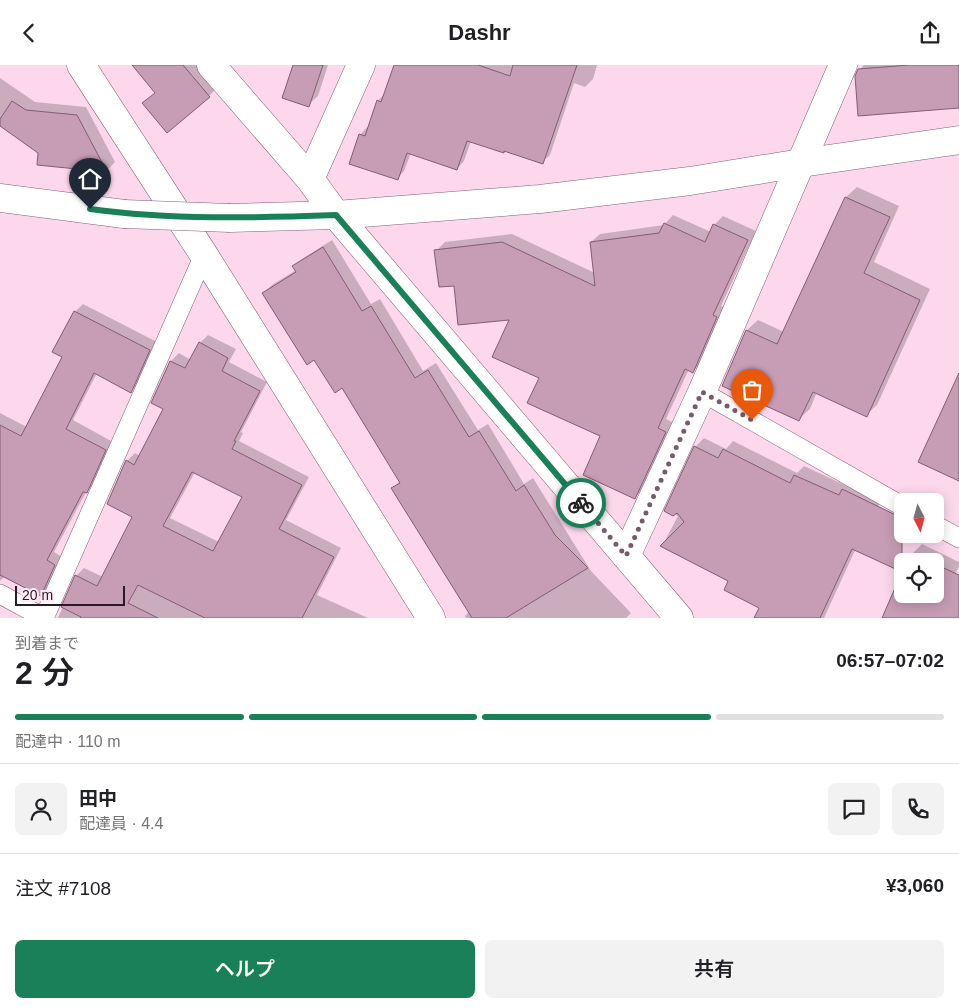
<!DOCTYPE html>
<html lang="ja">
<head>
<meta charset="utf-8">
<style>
  :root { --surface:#fff; --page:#f2f2f2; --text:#202124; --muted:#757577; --line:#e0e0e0; --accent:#19805a }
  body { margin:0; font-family:Helvetica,"Noto Sans JP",sans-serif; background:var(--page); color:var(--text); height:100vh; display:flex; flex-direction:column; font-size:19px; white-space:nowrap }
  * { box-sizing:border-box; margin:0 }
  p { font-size:16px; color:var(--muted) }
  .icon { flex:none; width:28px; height:28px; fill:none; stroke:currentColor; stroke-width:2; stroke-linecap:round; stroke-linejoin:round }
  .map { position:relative; height:553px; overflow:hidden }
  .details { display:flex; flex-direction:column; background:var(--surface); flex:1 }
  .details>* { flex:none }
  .needle { width:32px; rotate:174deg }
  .tools { position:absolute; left:894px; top:428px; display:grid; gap:10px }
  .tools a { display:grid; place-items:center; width:50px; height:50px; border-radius:8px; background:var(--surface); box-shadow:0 2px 12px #0003; font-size:25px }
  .scale { position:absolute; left:15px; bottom:12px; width:110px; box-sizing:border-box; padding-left:5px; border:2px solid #2a1a24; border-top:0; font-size:14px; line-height:18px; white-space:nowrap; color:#2a1a24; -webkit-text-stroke:4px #feebf6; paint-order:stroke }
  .pin { position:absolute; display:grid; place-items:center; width:42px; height:42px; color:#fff; margin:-51px -21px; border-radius:50% 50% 50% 0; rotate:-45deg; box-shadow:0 0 5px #0007 }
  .pin .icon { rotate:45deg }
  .courier { position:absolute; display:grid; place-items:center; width:50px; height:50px; margin:-25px; border:4px solid #19805a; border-radius:50%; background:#fff; color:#222; box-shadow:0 1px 6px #0007 }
  .head em { font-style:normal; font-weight:600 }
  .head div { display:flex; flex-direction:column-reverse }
  .head { display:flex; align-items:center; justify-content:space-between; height:85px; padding:0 15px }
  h1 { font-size:32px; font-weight:600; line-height:38px }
  .bar { display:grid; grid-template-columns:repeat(4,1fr); gap:8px 5px; align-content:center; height:60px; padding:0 15px }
  .bar i { height:6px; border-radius:4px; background:var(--line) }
  .bar .active { background:var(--accent) }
  .bar p { grid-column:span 4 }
  .line { display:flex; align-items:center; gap:12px; padding:0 15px; border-top:1px solid var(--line) }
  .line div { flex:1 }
  .round { display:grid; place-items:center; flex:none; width:52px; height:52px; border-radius:8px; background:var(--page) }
  .button { display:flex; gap:10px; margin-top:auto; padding:10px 15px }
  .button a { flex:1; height:58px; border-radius:8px; background:var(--accent); color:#fff; font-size:20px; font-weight:600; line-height:58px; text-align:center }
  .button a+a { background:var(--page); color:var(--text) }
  header { display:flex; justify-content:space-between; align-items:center; height:65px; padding:0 15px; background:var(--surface); font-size:22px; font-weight:600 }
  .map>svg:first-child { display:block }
</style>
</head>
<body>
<header><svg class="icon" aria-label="back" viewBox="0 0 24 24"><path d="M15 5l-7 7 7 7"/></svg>Dashr<svg class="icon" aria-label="share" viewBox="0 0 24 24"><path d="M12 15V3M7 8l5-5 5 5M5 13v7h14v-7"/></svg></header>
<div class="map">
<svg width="959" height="553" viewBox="0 0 959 553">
  <rect width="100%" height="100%" fill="#fdd8ed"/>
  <path fill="#0003" fill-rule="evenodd" d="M 134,0 L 200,0 L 218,22 L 209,31 L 144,38 L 156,27 Z
    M 295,0 L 328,0 L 318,31 L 308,40 Z
    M 395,0 L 597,0 L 593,14 L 585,22 L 574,18 L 550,90 L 542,97 L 471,76 L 464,96 L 457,104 L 411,88 L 404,106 L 397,114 L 360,70 L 367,62 L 369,62 L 378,36 L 385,28 Z
    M 864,0 L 959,0 L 959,42 L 859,5 Z
    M 0,13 L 35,37 L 86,42 L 115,97 L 106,106 L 40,87 L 0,60 Z
    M 857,122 L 899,141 L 874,197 L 930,224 L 877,340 L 866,350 L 817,327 L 810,344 L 799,354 L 723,320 L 747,265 L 758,255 L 784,267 L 846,132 Z
    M 673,150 L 711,167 L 714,160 L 723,151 L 756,166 L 721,241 L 725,243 L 702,297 L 693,306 L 689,304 L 666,354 L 674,358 L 644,423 L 635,432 L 602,371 L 540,312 L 511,253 L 455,219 L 436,186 L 445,177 L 512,169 L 595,208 L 591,177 L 600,169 L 664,160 Z
    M 332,175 L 371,239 L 380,234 L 423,306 L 436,298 L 478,365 L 488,359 L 524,419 L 533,413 L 591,506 L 631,548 L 626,553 L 466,553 L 465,551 L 469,547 L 393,423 L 400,416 L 343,322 L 315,294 L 264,228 L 272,220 L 296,205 L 294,202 L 302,194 Z
    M 83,239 L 157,277 L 139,318 L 131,326 L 97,308 L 73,355 L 113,377 L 94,419 L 86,427 L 54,487 L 62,492 L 49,522 L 41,530 L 5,511 L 0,516 L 0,348 L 27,362 L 63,291 L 75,247 Z
    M 208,270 L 236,284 L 229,297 L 267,317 L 241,367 L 243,368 L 239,376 L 309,412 L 286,455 L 341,483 L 317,530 L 368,553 L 58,553 L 76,511 L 84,503 L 103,512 L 134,451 L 127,396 L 135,388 L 140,391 L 164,343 L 171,296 L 179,288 L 191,295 L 200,278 ZM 195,407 L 243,432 L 219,477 L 170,453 Z
    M 704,373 L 726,384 L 733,376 L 797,408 L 804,401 L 847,421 L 851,416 L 883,431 L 863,475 L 857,481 L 824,553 L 756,553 L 761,542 L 730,516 L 662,481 L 678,451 L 666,446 L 695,382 Z
    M 922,479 L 959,497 L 959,501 L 951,518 L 959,521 L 959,553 L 883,553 L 902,510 L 902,529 L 935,529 L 935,496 L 909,496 L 912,489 Z"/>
  <path fill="#c79cb5" stroke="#845c74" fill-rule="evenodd" d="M 132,0 L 183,0 L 210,32 L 167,68 L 142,38 L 155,28 Z
    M 293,0 L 323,0 L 309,42 L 282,33 Z
    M 394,0 L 478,0 L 510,11 L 513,0 L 577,0 L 543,99 L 504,86 L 504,88 L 467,76 L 457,105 L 407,88 L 398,115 L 349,99 L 359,69 L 365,71 L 377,35 L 381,37 Z
    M 909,0 L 959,0 L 959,43 L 858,51 L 855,11 L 858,4 Z
    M 12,36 L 26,45 L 77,50 L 107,107 L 37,100 L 38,88 L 0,61 L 0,54 Z
    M 845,132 L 890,152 L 864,208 L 920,235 L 867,352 L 813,327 L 799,356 L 722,321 L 746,265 L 777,279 Z
    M 664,158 L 705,177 L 713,159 L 748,175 L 713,250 L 717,252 L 693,308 L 685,304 L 658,363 L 666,367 L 635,434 L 583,410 L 600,371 L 527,338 L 539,313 L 492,292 L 509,255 L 458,260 L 454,221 L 439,222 L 434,185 L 502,177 L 595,221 L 590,177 L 659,168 Z
    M 323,182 L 362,246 L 371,241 L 415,313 L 428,305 L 469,372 L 479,366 L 516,426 L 524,420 L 555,470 L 588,503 L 506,553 L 472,553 L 391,423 L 400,418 L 342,323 L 335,328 L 314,295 L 307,300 L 262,228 L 296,207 L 292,201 Z
    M 74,246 L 150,285 L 131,328 L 94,308 L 66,364 L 106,385 L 87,428 L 83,427 L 47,495 L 55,500 L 41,531 L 0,510 L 0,360 L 21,371 L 62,292 L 52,287 Z
    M 199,277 L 228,293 L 222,306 L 260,326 L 234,376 L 236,376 L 232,384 L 302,420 L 279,464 L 334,492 L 302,553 L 205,553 L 138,520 L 128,538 L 158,553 L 80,553 L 81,552 L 61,542 L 75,510 L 97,521 L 132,452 L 107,439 L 126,395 L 134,400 L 163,344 L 151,338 L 170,296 L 185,303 ZM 192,407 L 242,432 L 213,486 L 163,461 Z
    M 959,308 L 959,416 L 918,397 Z
    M 694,381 L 718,393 L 723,384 L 790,418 L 794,410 L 839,430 L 842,424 L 902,453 L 902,507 L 852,484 L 820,553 L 754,553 L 759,543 L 724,525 L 728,516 L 660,481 L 684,457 L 677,448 L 673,451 L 664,446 Z
    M 935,499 L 959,510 L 959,553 L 882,553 L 902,507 L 902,529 L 935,529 Z"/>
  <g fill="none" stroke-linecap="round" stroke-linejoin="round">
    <g stroke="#865e76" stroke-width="20">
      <path id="service" d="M 702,327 L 902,441
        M 935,460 L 959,473
        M 0,529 L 44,553
        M 44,553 L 204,190"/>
    </g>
    <g stroke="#865e76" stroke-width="29">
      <path id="minor" d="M 81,0 L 204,190 L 431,553
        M 211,0 L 310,114 L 336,150 L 679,553
        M 310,114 L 361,0
        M 626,491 L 702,327 L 843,0"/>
    </g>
    <g stroke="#865e76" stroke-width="29">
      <path id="tertiary" d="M 0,133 L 124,149
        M 230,153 L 336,150 L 540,134 L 690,116 L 801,98 L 959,75"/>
    </g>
    <use href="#service" stroke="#fff" stroke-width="19"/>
    <use href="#minor" stroke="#fff" stroke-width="28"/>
    <use href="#tertiary" stroke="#fff" stroke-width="28"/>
    <g stroke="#865e76" stroke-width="29" stroke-linecap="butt">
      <path id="tertiary-bridge" d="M 124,149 L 230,153"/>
    </g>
    <use href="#tertiary-bridge" stroke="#fff" stroke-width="28"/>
  </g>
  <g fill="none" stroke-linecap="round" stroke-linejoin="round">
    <path stroke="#745c6a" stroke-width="5" stroke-dasharray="0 9" d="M 581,438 L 626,491 L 702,327 L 752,355"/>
    <path stroke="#19805a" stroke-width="6" d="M 90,144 C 171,155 254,153 336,150 L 581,438"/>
  </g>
</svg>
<div class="tools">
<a><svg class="needle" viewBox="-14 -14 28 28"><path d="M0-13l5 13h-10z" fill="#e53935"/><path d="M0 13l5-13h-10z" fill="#757577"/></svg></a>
<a><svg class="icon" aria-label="locate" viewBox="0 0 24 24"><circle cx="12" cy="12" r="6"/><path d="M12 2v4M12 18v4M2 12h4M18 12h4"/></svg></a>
</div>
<div class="scale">20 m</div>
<div class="pin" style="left:752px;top:355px;background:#ea580c"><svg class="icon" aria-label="bag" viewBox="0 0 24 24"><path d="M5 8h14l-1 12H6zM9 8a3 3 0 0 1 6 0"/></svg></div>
<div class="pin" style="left:90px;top:144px;background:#1f2937"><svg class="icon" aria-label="home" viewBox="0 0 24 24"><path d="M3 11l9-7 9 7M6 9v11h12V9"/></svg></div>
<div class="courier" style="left:581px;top:438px"><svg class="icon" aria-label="bike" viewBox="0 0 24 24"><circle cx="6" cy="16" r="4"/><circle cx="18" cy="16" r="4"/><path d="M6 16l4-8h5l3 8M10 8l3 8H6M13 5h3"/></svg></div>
</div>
<section class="details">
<div class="head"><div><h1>2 分</h1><p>到着まで</p></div><em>06:57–07:02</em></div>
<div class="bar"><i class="active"></i><i class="active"></i><i class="active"></i><i></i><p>配達中 · 110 m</p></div>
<div class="line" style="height:90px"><a class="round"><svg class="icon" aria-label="person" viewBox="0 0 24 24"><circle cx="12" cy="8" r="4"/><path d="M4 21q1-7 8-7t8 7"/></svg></a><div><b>田中</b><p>配達員 · 4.4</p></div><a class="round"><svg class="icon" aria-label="chat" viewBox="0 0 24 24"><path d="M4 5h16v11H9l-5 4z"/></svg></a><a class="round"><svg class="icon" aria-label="phone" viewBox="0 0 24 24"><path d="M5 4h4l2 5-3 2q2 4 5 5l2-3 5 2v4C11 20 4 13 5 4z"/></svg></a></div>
<div class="line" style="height:65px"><div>注文 #7108</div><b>¥3,060</b></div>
<div class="button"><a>ヘルプ</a><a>共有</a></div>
</section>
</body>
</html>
